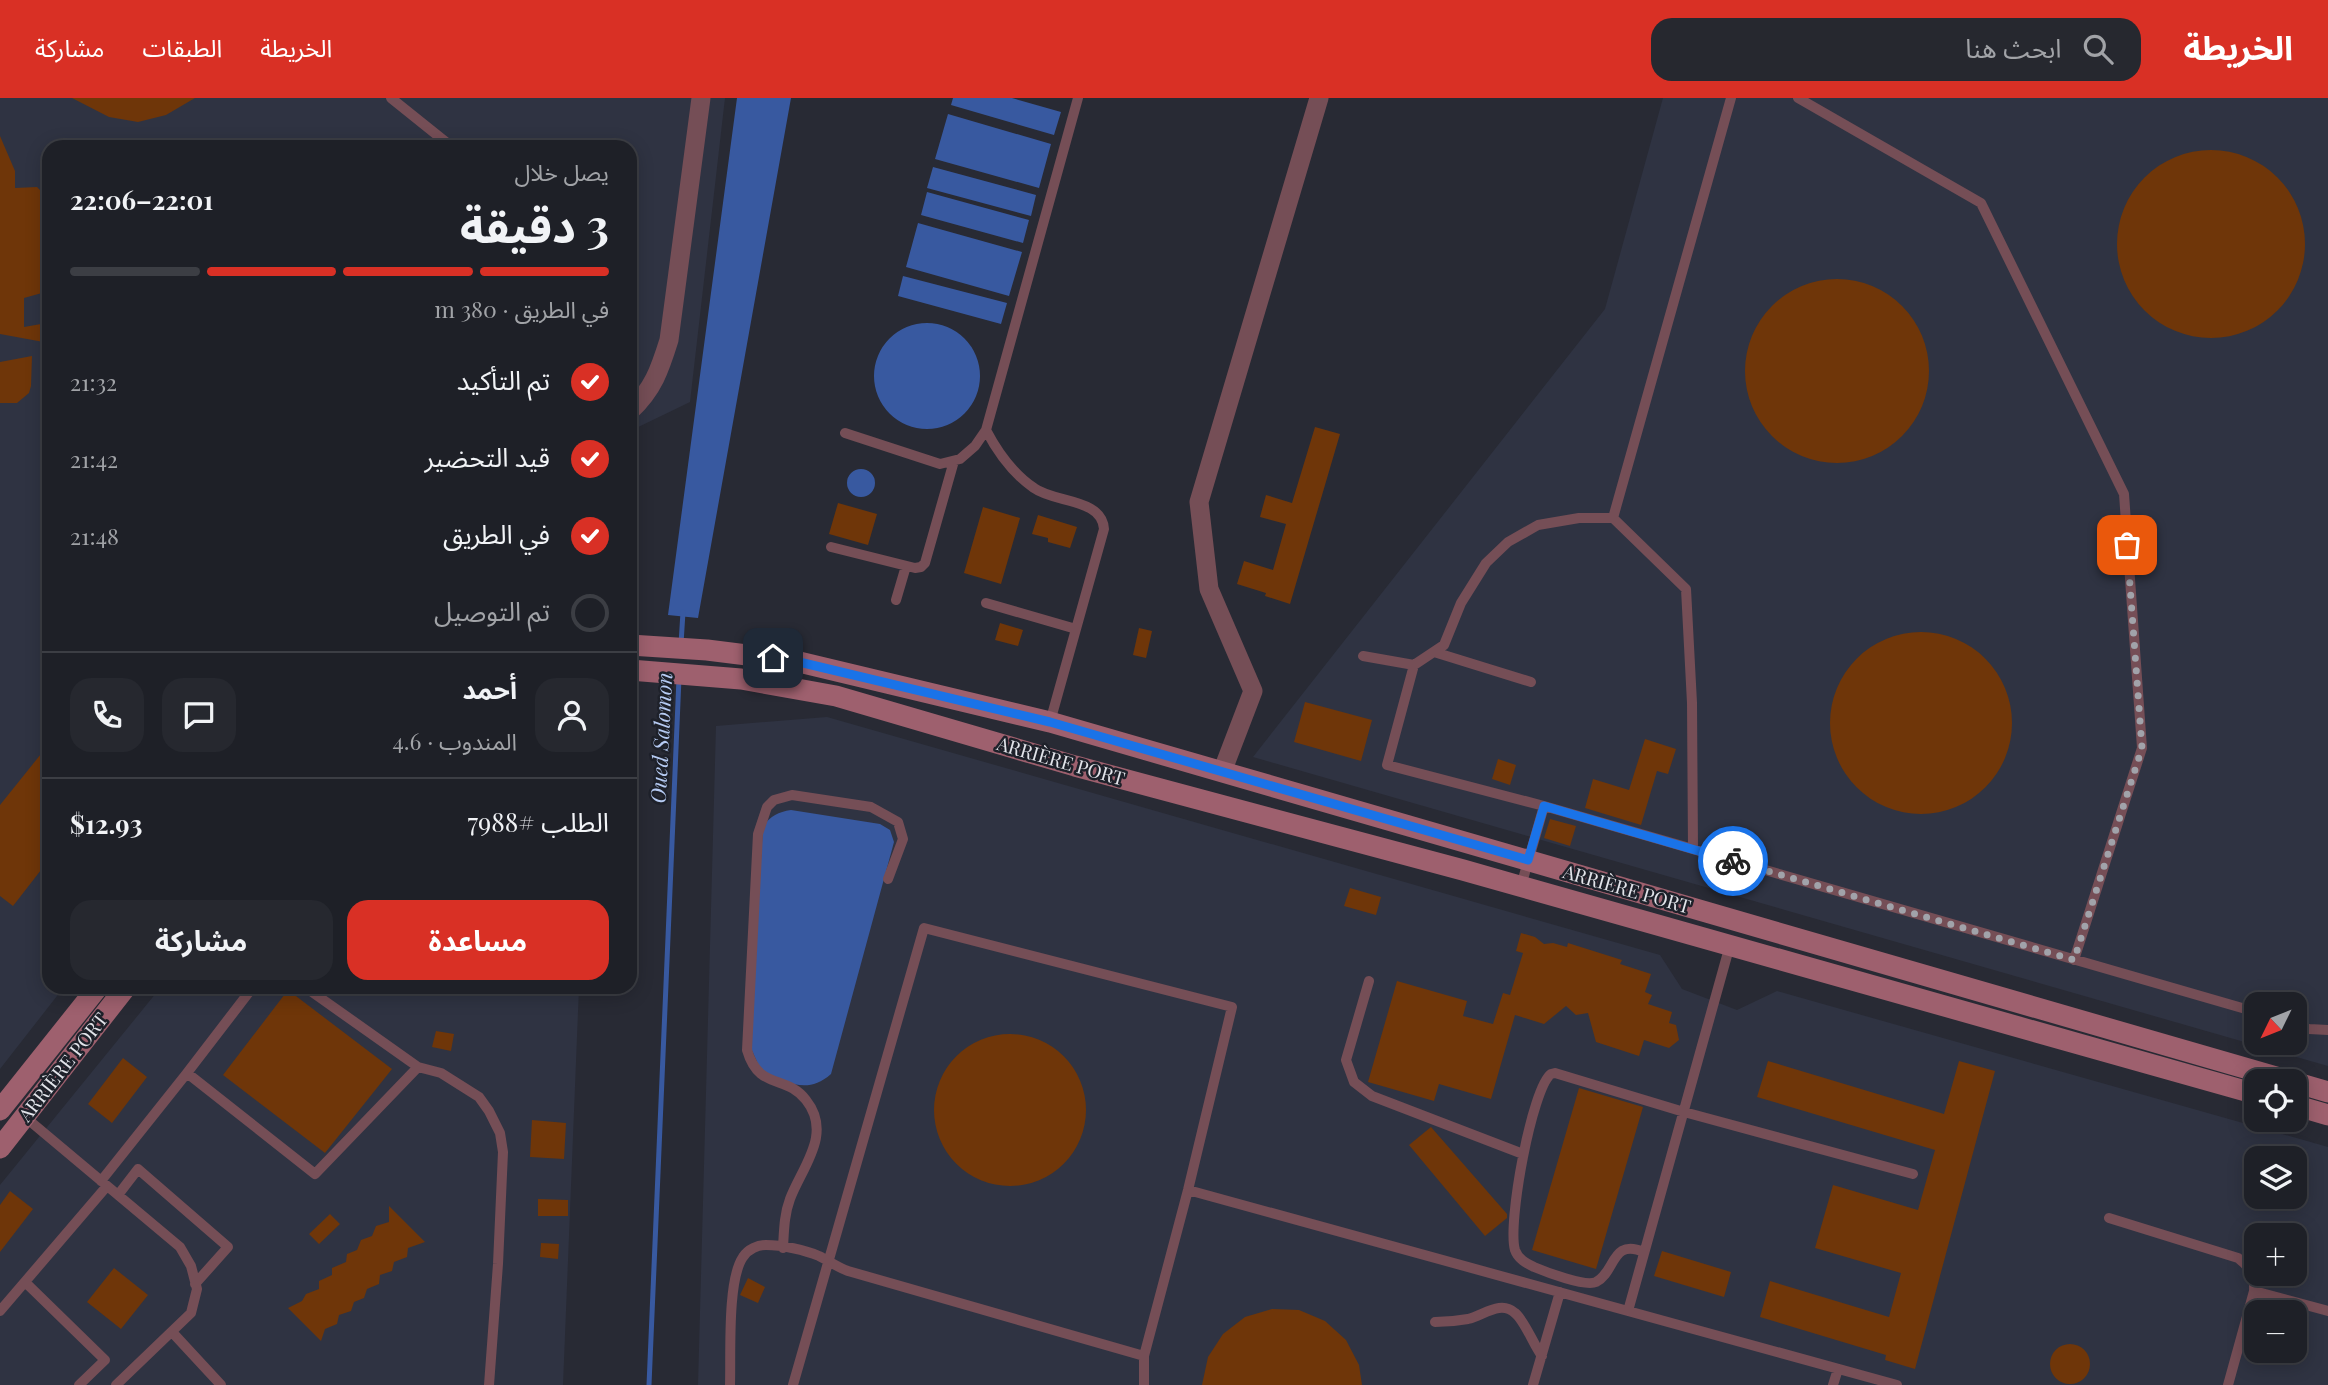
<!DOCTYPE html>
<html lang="ar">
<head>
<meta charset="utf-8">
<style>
  :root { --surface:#1e2027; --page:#26282f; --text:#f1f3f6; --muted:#a1a3a7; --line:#3c3e44; --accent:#d93025 }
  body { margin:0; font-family:"Playfair Display","Noto Sans Arabic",serif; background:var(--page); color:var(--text); direction:rtl; height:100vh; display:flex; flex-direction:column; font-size:26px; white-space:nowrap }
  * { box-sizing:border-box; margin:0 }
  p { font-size:23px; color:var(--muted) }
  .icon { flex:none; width:38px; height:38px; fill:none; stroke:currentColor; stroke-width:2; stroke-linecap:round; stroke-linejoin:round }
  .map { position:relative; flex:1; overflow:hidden; direction:ltr }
  .side { position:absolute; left:42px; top:42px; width:595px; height:854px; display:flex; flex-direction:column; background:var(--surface); border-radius:21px; box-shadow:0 4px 18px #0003,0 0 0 2px var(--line); direction:rtl }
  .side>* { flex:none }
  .needle { width:46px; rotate:227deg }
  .fabs { position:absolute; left:2244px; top:894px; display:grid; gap:14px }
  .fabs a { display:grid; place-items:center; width:63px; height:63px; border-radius:14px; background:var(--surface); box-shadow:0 4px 18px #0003,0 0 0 2px var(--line); font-size:35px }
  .pin { position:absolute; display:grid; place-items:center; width:60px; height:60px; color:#fff; margin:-30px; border-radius:14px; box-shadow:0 4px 10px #0006 }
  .courier { position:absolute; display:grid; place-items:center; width:70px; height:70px; margin:-35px; border:5px solid #1a73e8; border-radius:50%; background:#fff; color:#222; box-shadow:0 2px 9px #0007 }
  .head em { font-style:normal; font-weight:700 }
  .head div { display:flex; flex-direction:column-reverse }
  .head { display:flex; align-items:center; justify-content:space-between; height:119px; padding:0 28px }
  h1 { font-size:46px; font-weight:700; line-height:52px }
  .bar { display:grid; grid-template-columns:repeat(4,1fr); gap:10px 7px; align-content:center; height:84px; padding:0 28px }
  .bar i { height:9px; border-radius:5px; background:var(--line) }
  .bar .active { background:var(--accent) }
  .bar p { grid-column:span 4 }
  .line { display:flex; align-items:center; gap:18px; padding:0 28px; border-top:2px solid var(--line) }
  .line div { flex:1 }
  .round { display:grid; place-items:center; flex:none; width:74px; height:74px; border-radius:21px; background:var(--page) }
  ol { padding:0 28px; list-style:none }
  li { display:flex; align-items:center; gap:21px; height:77px }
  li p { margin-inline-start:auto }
  li .icon { padding:7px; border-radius:50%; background:var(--accent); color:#fff; stroke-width:4 }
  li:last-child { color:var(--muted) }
  li i { width:38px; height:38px; border:4px solid var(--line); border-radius:50% }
  .button { display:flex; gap:14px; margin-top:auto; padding:14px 28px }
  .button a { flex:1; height:80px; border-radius:21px; background:var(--accent); color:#fff; font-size:28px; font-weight:700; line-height:80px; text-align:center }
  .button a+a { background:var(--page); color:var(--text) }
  header { display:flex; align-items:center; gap:42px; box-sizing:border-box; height:98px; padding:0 35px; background:var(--accent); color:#fff }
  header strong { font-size:33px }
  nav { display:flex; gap:38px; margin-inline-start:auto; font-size:24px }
  .search { width:490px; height:63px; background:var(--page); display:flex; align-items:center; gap:18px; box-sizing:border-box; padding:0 24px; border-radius:21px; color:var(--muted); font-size:26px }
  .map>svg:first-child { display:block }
</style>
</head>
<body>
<header>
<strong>الخريطة</strong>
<div class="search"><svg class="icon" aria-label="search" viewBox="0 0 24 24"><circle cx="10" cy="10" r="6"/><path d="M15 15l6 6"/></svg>ابحث هنا</div>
<nav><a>الخريطة</a><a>الطبقات</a><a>مشاركة</a></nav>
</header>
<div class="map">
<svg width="2328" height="1287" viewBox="0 0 2328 1287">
  <rect width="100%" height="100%" fill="#282a34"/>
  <path fill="#2f3342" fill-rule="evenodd" d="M 0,0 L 725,0 L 690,304 L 630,333 L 630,49 L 49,49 L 49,889 L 64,889 L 0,971 Z
    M 1663,0 L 2328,0 L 2328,968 L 1253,659 L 1605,211 ZM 2256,906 L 2294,906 L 2294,945 L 2256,945 Z
    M 827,619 L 1660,857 L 1682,891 L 1737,912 L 1777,893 L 2328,1049 L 2328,1287 L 698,1287 L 716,628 ZM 2256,1060 L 2294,1060 L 2294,1099 L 2256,1099 ZM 2256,1138 L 2294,1138 L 2294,1176 L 2256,1176 ZM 2256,1214 L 2294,1214 L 2294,1253 L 2256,1253 Z
    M 161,889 L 579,889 L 563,1287 L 0,1287 L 0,1087 Z"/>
  <path fill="#3859a0" d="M 737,0 L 791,0 L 698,520 L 668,517 Z
    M 953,0 L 1012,0 L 1061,14 L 1054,37 L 951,7 Z
    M 948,16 L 1051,46 L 1039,90 L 935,61 Z
    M 933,69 L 1036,97 L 1031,118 L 927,90 Z
    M 927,94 L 1029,122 L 1023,145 L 921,117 Z
    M 918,125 L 1022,154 L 1009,198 L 906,169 Z
    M 903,178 L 1007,205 L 1001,226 L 898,198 Z
    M874 278a53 53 0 1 1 106 0a53 53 0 1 1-106 0Z
    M847 385a14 14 0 1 1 28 0a14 14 0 1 1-28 0Z
    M 791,712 L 880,726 L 890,732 L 894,744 L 831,976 C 807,997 789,984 762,975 L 750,948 L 763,728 C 771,718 778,714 791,712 Z"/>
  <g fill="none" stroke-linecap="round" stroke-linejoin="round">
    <path stroke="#3859a0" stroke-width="5" d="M 681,546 L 683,514
      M 649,1287 L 679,580"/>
  </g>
  <path fill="#6f3609" d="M 72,0 L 195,0 L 166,17 L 138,24 L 109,19 Z
    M 0,38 L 15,73 L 15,90 L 37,89 L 49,101 L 49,193 L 24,200 L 24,229 L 41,226 L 49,227 L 49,245 L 0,236 Z
    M2117 146a94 94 0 1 1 188 0a94 94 0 1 1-188 0Z
    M1745 273a92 92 0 1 1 184 0a92 92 0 1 1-184 0Z
    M 32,258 L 31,288 L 29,295 L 17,305 L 0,305 L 0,264 Z
    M 1315,329 L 1340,336 L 1290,506 L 1265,498 L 1266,495 L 1237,486 L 1244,463 L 1273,472 L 1286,426 L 1260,419 L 1266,397 L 1292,405 Z
    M 838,405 L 877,416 L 868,447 L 829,436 Z
    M 983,409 L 1020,420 L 1001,486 L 964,475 Z
    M 1038,417 L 1077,429 L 1070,450 L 1048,444 L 1048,440 L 1032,436 Z
    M 1000,525 L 1023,532 L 1018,548 L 995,542 Z
    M 1139,530 L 1152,533 L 1146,560 L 1133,557 Z
    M1830 625a91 91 0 1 1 182 0a91 91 0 1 1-182 0Z
    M 1305,604 L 1372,622 L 1361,663 L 1294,644 Z
    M 1645,641 L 1676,651 L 1668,676 L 1657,673 L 1641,727 L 1585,710 L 1593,681 L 1629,692 Z
    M 49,646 L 49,778 L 41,772 L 13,808 L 0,798 L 0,707 Z
    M 1498,661 L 1516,667 L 1510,687 L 1492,681 Z
    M 1550,721 L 1576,728 L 1570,748 L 1544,740 Z
    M 1350,790 L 1381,799 L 1376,817 L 1344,808 Z
    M 1521,835 L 1535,839 L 1544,846 L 1553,845 L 1567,849 L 1568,845 L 1622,862 L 1620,866 L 1651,876 L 1645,894 L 1652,897 L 1648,906 L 1672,914 L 1669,925 L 1676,927 L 1679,942 L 1669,950 L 1644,942 L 1639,958 L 1596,944 L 1588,915 L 1576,917 L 1566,908 L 1544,926 L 1515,917 L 1491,1001 L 1439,986 L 1434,1003 L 1368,984 L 1397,883 L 1467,903 L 1463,918 L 1493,926 L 1503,895 L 1510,897 L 1523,855 L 1516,853 Z
    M 288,892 L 392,971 L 325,1055 L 223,977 Z
    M 436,933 L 454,936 L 451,953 L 432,949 Z
    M934 1012a76 76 0 1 1 152 0a76 76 0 1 1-152 0Z
    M 123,960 L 147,979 L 112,1025 L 88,1006 Z
    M 1768,963 L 1944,1016 L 1959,963 L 1995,973 L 1915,1271 L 1885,1262 L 1886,1257 L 1760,1219 L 1770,1183 L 1889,1219 L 1901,1175 L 1815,1150 L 1833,1087 L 1918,1112 L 1935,1052 L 1757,999 Z
    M 1579,990 L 1643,1009 L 1596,1171 L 1532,1152 Z
    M 532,1022 L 566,1025 L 564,1061 L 530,1059 Z
    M 1431,1029 L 1507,1116 L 1507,1120 L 1485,1138 L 1409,1047 Z
    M 10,1093 L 33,1111 L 0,1154 L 0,1107 Z
    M 538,1101 L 568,1102 L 568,1118 L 538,1118 Z
    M 389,1108 L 425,1144 L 408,1150 L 407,1159 L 394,1164 L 392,1173 L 380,1177 L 379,1186 L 367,1191 L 364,1200 L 354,1204 L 351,1213 L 339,1217 L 337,1226 L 325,1231 L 321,1243 L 288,1210 L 302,1203 L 306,1196 L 319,1191 L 319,1183 L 332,1177 L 332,1170 L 346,1164 L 347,1156 L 357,1152 L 361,1142 L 372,1138 L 376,1128 L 389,1124 Z
    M 330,1116 L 340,1126 L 319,1146 L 309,1136 Z
    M 541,1145 L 559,1146 L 558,1161 L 540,1159 Z
    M 1662,1153 L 1731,1174 L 1724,1199 L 1654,1178 Z
    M 114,1170 L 148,1197 L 121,1231 L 87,1204 Z
    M 748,1180 L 765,1189 L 758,1205 L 740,1197 Z
    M 1272,1211 L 1299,1212 L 1325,1223 L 1346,1242 L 1359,1267 L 1362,1287 L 1202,1287 L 1208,1259 L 1223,1236 L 1245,1219 Z
    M2050 1266a20 20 0 1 1 40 0a20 20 0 1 1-40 0Z"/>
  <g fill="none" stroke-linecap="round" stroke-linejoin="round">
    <path stroke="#754e56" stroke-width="10" d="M 391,0 L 452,49
      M 1798,0 L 1981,105 L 2124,396 L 2142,650 L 2074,862
      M 845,335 L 940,366 L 960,361 L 975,348 L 986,332
      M 1613,420 L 1731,0
      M 831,449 L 915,470 L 921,469 L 925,465 L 954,363
      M 896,502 L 906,468
      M 986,505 L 1076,531
      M 1434,554 L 1531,584
      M 1363,558 L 1414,567
      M 1050,624 L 1104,431 C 1102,400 1054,405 1034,390 C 1012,375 998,355 986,332 L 1078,0
      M 1693,751 L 1692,605 L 1686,491 L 1613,420 L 1579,420 L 1538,427 L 1508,444 L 1486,465 L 1461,505 L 1444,547 L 1414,567 L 1387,667 L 1544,708 L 2256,914
      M 1521,788 L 1544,708
      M 1369,883 L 1346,962 L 1354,984 L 1372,998 L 1523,1056
      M 305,889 L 418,969
      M 2294,927 L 2309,931 L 2328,932
      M 187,975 L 253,889
      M 25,1019 L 180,1149 L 191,1168 L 197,1191 L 191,1215 L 116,1287
      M 101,1083 L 187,975 L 315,1076 L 418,969 L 441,975 L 479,999 L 489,1013 L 500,1035 L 503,1054 L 498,1166 L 489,1287
      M 1188,1092 L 1897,1287
      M 118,1097 L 138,1071 L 228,1149 L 195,1186
      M 2109,1120 L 2238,1160 C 2250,1169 2255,1178 2254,1193 L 2228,1287
      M 783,1150 C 784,1133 784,1117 790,1101 C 802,1069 833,1036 806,1002 C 786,976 759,993 747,952 L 758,736 L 767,709 L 774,702 L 792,697 L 871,709 L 898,724 L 903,741 L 888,781
      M 1644,1154 C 1611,1140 1616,1174 1596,1184 C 1585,1189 1546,1174 1534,1169 C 1526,1165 1518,1161 1515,1152 C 1507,1126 1532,990 1551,976 L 1555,975 L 1684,1014 L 1913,1076
      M 25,1184 L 105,1262 L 79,1287
      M 2254,1193 L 2328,1213
      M 0,1213 L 107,1088
      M 1628,1213 L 1730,847
      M 1435,1224 C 1447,1224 1457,1223 1468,1221 C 1484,1217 1501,1202 1515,1215 C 1525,1223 1533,1246 1542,1258
      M 172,1234 L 221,1287
      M 730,1287 C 731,1257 727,1182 743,1159 C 748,1151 758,1147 766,1147 C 782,1147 805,1152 819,1158 C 829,1163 837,1169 848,1173 L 1144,1258
      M 793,1287 L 924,830 L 1232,909 L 1188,1092 L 1144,1258 L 1144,1287
      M 1533,1287 L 1560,1194
      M 1833,1287 L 1838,1271"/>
    <path stroke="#754e56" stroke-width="19" d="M 630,313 C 653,292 660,271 669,242 L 701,0
      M 1222,674 L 1253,593 L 1209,491 L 1199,404 L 1319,0"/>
    <path stroke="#9e606e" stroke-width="21" d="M 630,547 L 707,552 L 795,563 L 1050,624 L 2293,984
      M 630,572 L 741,581 L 836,598 L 1075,668 L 1463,772 L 2256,996
      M 2294,984 L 2328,994
      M 2294,1007 L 2328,1017
      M 0,1012 L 98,889
      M 0,1050 L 126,889"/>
  </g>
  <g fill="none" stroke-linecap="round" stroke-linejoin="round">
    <path stroke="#a1a3aa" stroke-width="7" stroke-dasharray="0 12.6" d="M 1733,763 L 2074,862 L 2142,650 L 2127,447"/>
    <path stroke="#1a73e8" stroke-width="9" d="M 773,560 L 795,563 L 1050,624 L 1528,762 L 1544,708 L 1733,763"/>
  </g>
  <g text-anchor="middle" stroke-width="5" stroke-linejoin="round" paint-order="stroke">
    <g font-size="19" fill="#e2e4ea" stroke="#1e212a">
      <text transform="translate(1061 663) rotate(16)" y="7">ARRIÈRE PORT</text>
      <text transform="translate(1627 791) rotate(16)" y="7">ARRIÈRE PORT</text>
      <text transform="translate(63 969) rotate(-52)" y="7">ARRIÈRE PORT</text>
    </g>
    <g font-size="21" font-style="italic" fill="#b6cbf3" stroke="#1e212a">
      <text transform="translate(662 640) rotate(-87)" y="7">Oued Salomon</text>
    </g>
  </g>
</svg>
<div class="fabs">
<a><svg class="needle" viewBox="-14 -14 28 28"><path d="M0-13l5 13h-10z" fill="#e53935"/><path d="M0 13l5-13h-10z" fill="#a1a3a7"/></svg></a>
<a><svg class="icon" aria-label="locate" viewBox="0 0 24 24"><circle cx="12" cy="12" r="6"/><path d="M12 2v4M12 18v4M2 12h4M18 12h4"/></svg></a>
<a><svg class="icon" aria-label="layers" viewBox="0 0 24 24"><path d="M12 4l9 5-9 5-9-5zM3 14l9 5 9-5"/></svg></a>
<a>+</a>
<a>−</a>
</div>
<div class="pin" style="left:2127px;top:447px;background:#ea580c"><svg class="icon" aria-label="bag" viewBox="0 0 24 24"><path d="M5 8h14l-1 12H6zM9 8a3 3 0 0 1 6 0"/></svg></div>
<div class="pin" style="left:773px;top:560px;background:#1f2937"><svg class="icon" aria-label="home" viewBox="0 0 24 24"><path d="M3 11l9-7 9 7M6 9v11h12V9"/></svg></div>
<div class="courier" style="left:1733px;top:763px"><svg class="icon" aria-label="bike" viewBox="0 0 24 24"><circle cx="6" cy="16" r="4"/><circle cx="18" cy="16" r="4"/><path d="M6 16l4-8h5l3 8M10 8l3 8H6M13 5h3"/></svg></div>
<section class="side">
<div class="head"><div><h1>3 دقيقة</h1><p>يصل خلال</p></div><em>22:01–22:06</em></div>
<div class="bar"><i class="active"></i><i class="active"></i><i class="active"></i><i></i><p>في الطريق · 380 m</p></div>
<ol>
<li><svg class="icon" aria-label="check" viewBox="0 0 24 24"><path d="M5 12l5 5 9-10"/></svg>تم التأكيد<p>21:32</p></li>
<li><svg class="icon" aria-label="check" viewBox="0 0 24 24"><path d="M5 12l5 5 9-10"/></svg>قيد التحضير<p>21:42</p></li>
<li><svg class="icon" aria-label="check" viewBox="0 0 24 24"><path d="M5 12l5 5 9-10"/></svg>في الطريق<p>21:48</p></li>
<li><i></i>تم التوصيل</li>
</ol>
<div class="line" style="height:126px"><a class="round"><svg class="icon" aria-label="person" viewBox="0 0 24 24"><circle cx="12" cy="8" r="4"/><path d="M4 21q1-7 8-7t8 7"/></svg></a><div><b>أحمد</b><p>المندوب · 4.6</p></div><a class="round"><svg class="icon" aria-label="chat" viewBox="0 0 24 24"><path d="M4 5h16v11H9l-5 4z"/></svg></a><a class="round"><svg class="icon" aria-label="phone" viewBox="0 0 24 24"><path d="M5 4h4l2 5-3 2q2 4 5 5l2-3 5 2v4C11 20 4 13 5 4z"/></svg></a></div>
<div class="line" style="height:91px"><div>الطلب #7988</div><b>$12.93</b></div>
<div class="button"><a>مساعدة</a><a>مشاركة</a></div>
</section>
</div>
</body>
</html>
